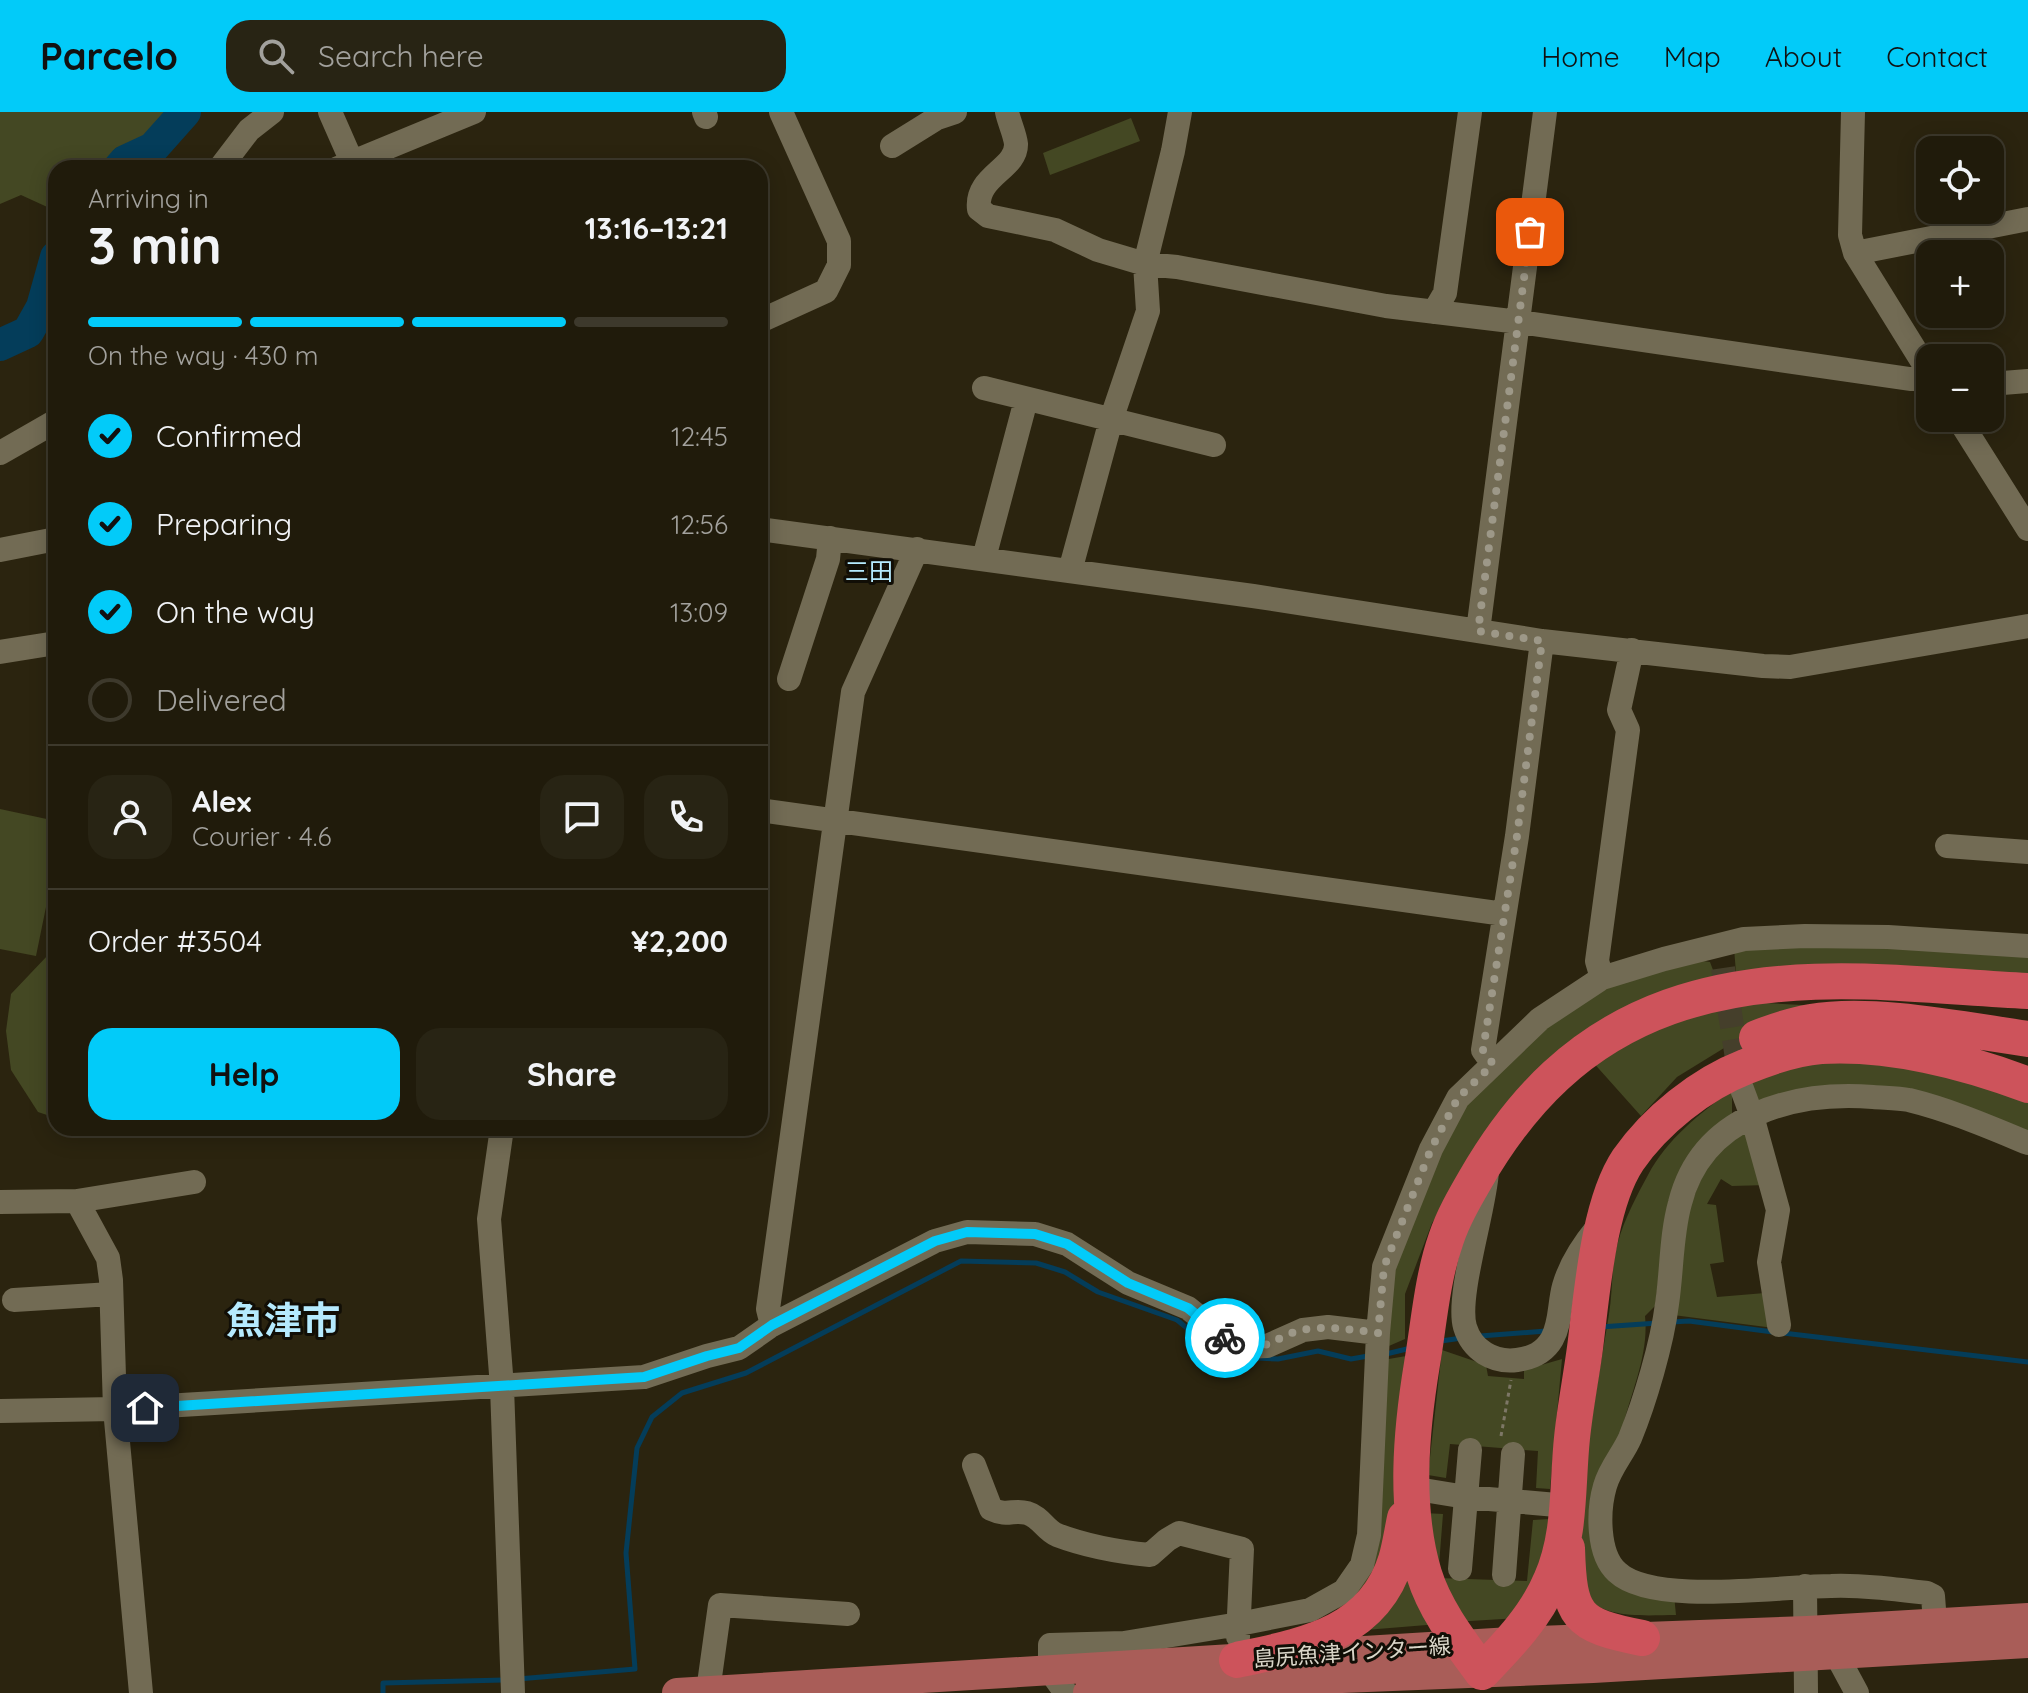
<!DOCTYPE html>
<html lang="en">
<head>
<meta charset="utf-8">
<style>
  :root { --surface:#201b0b; --page:#282414; --text:#f1f3f6; --muted:#a2a19d; --line:#3d392c; --accent:#02cbf9 }
  body { margin:0; font-family:Quicksand,"Noto Sans JP",sans-serif; background:var(--page); color:var(--text); height:100vh; display:flex; flex-direction:column; font-size:30px; white-space:nowrap }
  * { box-sizing:border-box; margin:0 }
  p { font-size:26px; color:var(--muted) }
  .icon { flex:none; width:44px; height:44px; fill:none; stroke:currentColor; stroke-width:2; stroke-linecap:round; stroke-linejoin:round }
  .map { position:relative; flex:1; overflow:hidden }
  .details { position:absolute; left:48px; top:48px; width:720px; height:976px; display:flex; flex-direction:column; background:var(--surface); border-radius:24px; box-shadow:0 4px 20px #0003,0 0 0 2px var(--line) }
  .details>* { flex:none }
  .buttons { position:absolute; left:1916px; top:24px; display:grid; gap:16px }
  .buttons a { display:grid; place-items:center; width:88px; height:88px; border-radius:16px; background:var(--surface); box-shadow:0 4px 20px #0003,0 0 0 2px var(--line); font-size:40px }
  .pin { position:absolute; display:grid; place-items:center; width:68px; height:68px; color:#fff; margin:-34px; border-radius:16px; box-shadow:0 4px 12px #0006 }
  .courier { position:absolute; display:grid; place-items:center; width:80px; height:80px; margin:-40px; border:6px solid #02cbf9; border-radius:50%; background:#fff; color:#222; box-shadow:0 2px 10px #0007 }
  .overview em { font-style:normal; font-weight:700 }
  .overview div { display:flex; flex-direction:column-reverse }
  .overview { display:flex; align-items:center; justify-content:space-between; height:136px; padding:0 40px }
  h1 { font-size:52px; font-weight:700; line-height:60px }
  .bar { display:grid; grid-template-columns:repeat(4,1fr); gap:12px 8px; align-content:center; height:96px; padding:0 40px }
  .bar i { height:10px; border-radius:6px; background:var(--line) }
  .bar .selected { background:var(--accent) }
  .bar p { grid-column:span 4 }
  .line { display:flex; align-items:center; gap:20px; padding:0 40px; border-top:2px solid var(--line) }
  .line div { flex:1 }
  .round { display:grid; place-items:center; flex:none; width:84px; height:84px; border-radius:24px; background:var(--page) }
  ol { padding:0 40px; list-style:none }
  li { display:flex; align-items:center; gap:24px; height:88px }
  li p { margin-inline-start:auto }
  li .icon { padding:8px; border-radius:50%; background:var(--accent); color:#111; stroke-width:4 }
  li:last-child { color:var(--muted) }
  li i { width:44px; height:44px; border:4px solid var(--line); border-radius:50% }
  .action { display:flex; gap:16px; margin-top:auto; padding:16px 40px }
  .action a { flex:1; height:92px; border-radius:24px; background:var(--accent); color:#111; font-size:32px; font-weight:700; line-height:92px; text-align:center }
  .action a+a { background:var(--page); color:var(--text) }
  header { display:flex; align-items:center; gap:48px; box-sizing:border-box; height:112px; padding:0 40px; background:var(--accent); color:#111 }
  header strong { font-size:38px }
  nav { display:flex; gap:44px; margin-inline-start:auto; font-size:28px }
  .search { width:560px; height:72px; background:var(--page); display:flex; align-items:center; gap:20px; box-sizing:border-box; padding:0 28px; border-radius:24px; color:var(--muted); font-size:30px }
  .map>svg:first-child { display:block }
</style>
</head>
<body>
<header>
<strong>Parcelo</strong>
<div class="search"><svg class="icon" aria-label="search" viewBox="0 0 24 24"><circle cx="10" cy="10" r="6"/><path d="M15 15l6 6"/></svg>Search here</div>
<nav><a>Home</a><a>Map</a><a>About</a><a>Contact</a></nav>
</header>
<div class="map">
<svg width="2028" height="1581" viewBox="0 0 2028 1581">
  <rect width="100%" height="100%" fill="#2b240f"/>
  <path fill="#444823" d="M 0,0 L 172,0 L 157,21 L 116,36 L 99,56 L 56,56 L 56,99 L 21,83 L 0,92 Z
    M 1131,6 L 1140,29 L 1050,63 L 1043,41 Z
    M 0,697 L 56,709 L 56,746 L 36,844 L 0,837 Z
    M 1813,830 L 2028,842 L 2028,864 L 1736,861 L 1734,836 Z
    M 56,840 L 56,1006 L 38,1000 L 11,958 L 6,919 L 11,882 L 48,843 Z
    M 1689,847 L 1710,850 L 1716,866 L 1510,989 L 1432,1111 L 1405,1182 L 1405,1227 L 1382,1237 L 1396,1142 L 1469,981 L 1538,917 L 1599,878 Z
    M 1747,890 L 1840,895 L 1742,925 L 1677,965 L 1641,1004 L 1591,948 L 1645,918 Z
    M 1884,948 L 2028,985 L 2028,1022 L 1943,987 L 1757,994 L 1745,966 L 1784,954 Z
    M 1732,978 L 1732,1003 C 1665,1045 1665,1123 1655,1194 L 1645,1204 C 1649,1242 1632,1278 1623,1314 C 1613,1354 1606,1395 1597,1436 L 1674,1483 L 1676,1503 C 1647,1503 1604,1508 1585,1483 C 1563,1453 1602,1248 1609,1202 C 1613,1179 1611,1152 1618,1130 C 1624,1108 1637,1083 1648,1063 C 1667,1027 1700,1001 1732,978 Z
    M 1747,1015 L 1767,1073 L 1732,1074 L 1721,1067 L 1707,1092 L 1716,1093 L 1724,1150 L 1710,1152 L 1717,1185 L 1765,1181 L 1774,1216 L 1673,1203 L 1683,1111 L 1709,1048 Z
    M 1442,1238 L 1486,1253 L 1488,1264 L 1524,1267 L 1524,1258 L 1562,1247 L 1550,1377 L 1536,1376 L 1538,1339 L 1450,1332 L 1446,1366 L 1428,1363 Z
    M 1406,1244 L 1400,1384 L 1371,1480 L 1336,1499 L 1360,1472 L 1383,1248 Z
    M 1424,1401 L 1443,1402 L 1438,1466 L 1527,1469 L 1533,1408 L 1550,1407 L 1555,1414 C 1554,1449 1541,1479 1519,1506 L 1454,1510 C 1434,1475 1422,1442 1424,1401 Z
    M 1409,1431 L 1439,1512 L 1353,1519 Z"/>
  <g fill="none" stroke-linecap="round" stroke-linejoin="round">
    <path stroke="#043d5a" stroke-width="5" d="M 1672,1210 L 1689,1209 L 1773,1220
      M 1600,1215 L 1658,1211
      M 1783,1221 L 2028,1250
      M 1480,1224 L 1546,1219
      M 1441,1229 L 1462,1226
      M 1386,1242 L 1411,1236
      M 1256,1246 L 1278,1247 L 1318,1239 L 1351,1247 L 1368,1244
      M 518,1567 L 635,1557 L 626,1441 L 637,1336 L 652,1305 L 682,1281 L 746,1261 L 961,1149 L 1036,1151 L 1065,1160 L 1098,1180 L 1177,1208 L 1203,1229 L 1232,1245 L 1242,1245
      M 383,1581 L 383,1571 L 504,1568"/>
    <path stroke="#043d5a" stroke-width="32" d="M 119,56 L 125,49 L 153,36 L 185,0
      M 0,233 L 28,220 L 42,195 L 56,145"/>
    <path stroke="#453f2b" stroke-width="24" stroke-dasharray="24 12" stroke-linecap="butt" d="M 1723,856 L 1741,972"/>
    <path stroke="#7d7766" stroke-width="3" stroke-dasharray="4 4" stroke-linecap="butt" d="M 1501,1324 L 1511,1268"/>
    <path stroke="#726b54" stroke-width="24" d="M 330,0 L 352,50
      M 704,0 L 706,5
      M 1007,0 C 1009,10 1015,22 1016,32 C 1017,57 975,64 979,97 L 988,104 L 1055,118 L 1098,138 L 1145,152 L 1177,155 L 1386,194 L 1519,210 L 1910,267 L 1930,267
      M 1853,0 L 1850,123 L 1855,141 L 1930,262
      M 892,34 L 937,6 L 955,0
      M 220,56 L 249,18 L 272,0
      M 338,56 L 474,0
      M 1855,141 L 2028,107
      M 1434,200 L 1445,181 L 1470,0
      M 760,209 L 826,179 L 839,153 L 839,129 L 781,0
      M 1990,272 L 2028,269
      M 984,276 L 1214,333
      M 1958,306 L 2028,417
      M 0,341 L 56,309
      M 760,417 L 1253,484 L 1542,529 L 1763,554 L 1790,555 L 2028,514
      M 0,438 L 56,427
      M 984,446 L 1026,288
      M 1070,459 L 1111,308 L 1148,199 L 1145,152 L 1173,39 L 1180,0
      M 1478,519 L 1545,0
      M 0,540 L 56,531
      M 789,567 L 828,447 L 830,426
      M 760,698 L 1504,802
      M 1947,734 L 2028,740
      M 1602,866 L 1597,849 L 1628,618 L 1619,598 L 1632,538
      M 1493,952 L 1483,938 L 1517,724 L 1542,529
      M 1742,977 L 1752,1004 L 1778,1098 L 1769,1150 L 1779,1213
      M 502,1016 L 489,1107 L 502,1275 L 513,1581
      M 1487,1059 C 1485,1097 1456,1184 1465,1215 C 1472,1238 1493,1251 1517,1248 C 1532,1246 1544,1241 1552,1227 C 1561,1211 1559,1192 1564,1174 C 1570,1153 1583,1133 1597,1116
      M 77,1089 L 194,1070
      M 0,1090 L 77,1089 L 108,1146 L 111,1168 L 115,1297 L 141,1581
      M 14,1188 L 111,1182
      M 772,1213 L 768,1197 L 853,580 L 917,437
      M 0,1299 L 115,1297 L 644,1265 L 707,1244 L 739,1236 L 772,1213 L 935,1129 L 967,1120 L 1035,1122 L 1067,1132 L 1128,1171 L 1188,1196 L 1228,1228 L 1245,1235 L 1267,1234 L 1303,1218 L 1328,1215 L 1378,1221
      M 974,1353 L 991,1397 C 1008,1405 1013,1397 1027,1401 C 1041,1405 1045,1418 1057,1423 C 1086,1434 1119,1440 1150,1443 L 1167,1428 L 1179,1421 L 1242,1437 L 1238,1525
      M 1411,1376 L 1466,1385 L 1568,1394
      M 1460,1457 L 1470,1338
      M 1504,1463 L 1513,1342
      M 1805,1474 L 1806,1581
      M 1935,1511 L 1933,1484 L 1927,1481 C 1894,1477 1863,1473 1831,1474 C 1782,1474 1653,1494 1617,1460 C 1597,1442 1598,1398 1605,1374 C 1610,1356 1623,1342 1630,1326 C 1645,1289 1662,1232 1667,1192 C 1672,1159 1671,1123 1680,1091 C 1702,1003 1793,979 1873,985 C 1885,986 1897,986 1909,988 C 1950,998 1989,1015 2028,1031
      M 1836,1542 L 1857,1581
      M 708,1579 L 720,1493 L 848,1502
      M 1066,1581 L 1050,1559 L 1050,1533 L 1124,1531 L 1239,1512 L 1310,1498 L 1344,1479 L 1362,1453 L 1369,1423 L 1378,1221 L 1384,1155 L 1431,1037 L 1458,986 L 1540,907 L 1602,866 L 1664,847 L 1744,827 L 1805,824 L 1888,825 L 2028,834"/>
    <path stroke="#a95d58" stroke-width="30" d="M 677,1581 L 1511,1530 L 1807,1519 L 2028,1506
      M 1088,1581 L 1292,1568 L 1593,1556 L 2028,1531"/>
    <path stroke="#cd535b" stroke-width="36" d="M 2028,879 C 1908,873 1785,854 1669,895 C 1580,927 1521,988 1475,1068 C 1464,1087 1453,1106 1446,1127 C 1432,1167 1429,1211 1422,1252 C 1411,1319 1404,1395 1424,1462 C 1435,1498 1460,1530 1482,1560 C 1509,1532 1536,1504 1551,1468 C 1571,1423 1567,1374 1572,1326 C 1575,1296 1581,1266 1585,1236 C 1592,1182 1598,1093 1628,1048 C 1655,1009 1701,972 1745,955 C 1769,945 1795,936 1821,934 C 1889,930 1965,949 2028,973
      M 1757,926 C 1775,919 1793,913 1811,910 C 1872,899 1965,918 2028,927
      M 1567,1436 C 1569,1505 1576,1513 1642,1526
      M 1237,1548 C 1302,1534 1373,1523 1396,1448 C 1400,1435 1402,1420 1405,1406"/>
  </g>
  <g fill="none" stroke-linecap="round" stroke-linejoin="round">
    <path stroke="#9d9888" stroke-width="8" stroke-dasharray="0 14.4" d="M 1225,1226 C 1265,1249 1274,1221 1308,1217 C 1332,1214 1354,1218 1378,1221 L 1384,1155 L 1431,1037 L 1458,986 L 1493,952 L 1483,938 L 1517,724 L 1542,529 L 1478,519 L 1530,120"/>
    <path stroke="#02cbf9" stroke-width="10" d="M 145,1296 L 644,1265 L 707,1244 L 739,1236 L 772,1213 L 935,1129 L 967,1120 L 1035,1122 L 1067,1132 L 1128,1171 L 1188,1196 L 1225,1226"/>
  </g>
  <g text-anchor="middle" stroke-width="6" stroke-linejoin="round" paint-order="stroke">
    <g font-size="22" fill="#dad6c9" stroke="#110e06">
      <text transform="translate(1352 1540) rotate(-4)" y="8">島尻魚津インター線</text>
    </g>
    <g font-size="24" fill="#b5eafe" stroke="#110e06">
      <text x="869" y="468">三田</text>
    </g>
    <g font-size="38" font-weight="bold" fill="#b5eafe" stroke="#110e06">
      <text x="283" y="1222">魚津市</text>
    </g>
  </g>
</svg>
<div class="buttons">
<a><svg class="icon" aria-label="locate" viewBox="0 0 24 24"><circle cx="12" cy="12" r="6"/><path d="M12 2v4M12 18v4M2 12h4M18 12h4"/></svg></a>
<a>+</a>
<a>−</a>
</div>
<div class="pin" style="left:1530px;top:120px;background:#ea580c"><svg class="icon" aria-label="bag" viewBox="0 0 24 24"><path d="M5 8h14l-1 12H6zM9 8a3 3 0 0 1 6 0"/></svg></div>
<div class="pin" style="left:145px;top:1296px;background:#1f2937"><svg class="icon" aria-label="home" viewBox="0 0 24 24"><path d="M3 11l9-7 9 7M6 9v11h12V9"/></svg></div>
<div class="courier" style="left:1225px;top:1226px"><svg class="icon" aria-label="bike" viewBox="0 0 24 24"><circle cx="6" cy="16" r="4"/><circle cx="18" cy="16" r="4"/><path d="M6 16l4-8h5l3 8M10 8l3 8H6M13 5h3"/></svg></div>
<section class="details">
<div class="overview"><div><h1>3 min</h1><p>Arriving in</p></div><em>13:16–13:21</em></div>
<div class="bar"><i class="selected"></i><i class="selected"></i><i class="selected"></i><i></i><p>On the way · 430 m</p></div>
<ol>
<li><svg class="icon" aria-label="check" viewBox="0 0 24 24"><path d="M5 12l5 5 9-10"/></svg>Confirmed<p>12:45</p></li>
<li><svg class="icon" aria-label="check" viewBox="0 0 24 24"><path d="M5 12l5 5 9-10"/></svg>Preparing<p>12:56</p></li>
<li><svg class="icon" aria-label="check" viewBox="0 0 24 24"><path d="M5 12l5 5 9-10"/></svg>On the way<p>13:09</p></li>
<li><i></i>Delivered</li>
</ol>
<div class="line" style="height:144px"><a class="round"><svg class="icon" aria-label="person" viewBox="0 0 24 24"><circle cx="12" cy="8" r="4"/><path d="M4 21q1-7 8-7t8 7"/></svg></a><div><b>Alex</b><p>Courier · 4.6</p></div><a class="round"><svg class="icon" aria-label="chat" viewBox="0 0 24 24"><path d="M4 5h16v11H9l-5 4z"/></svg></a><a class="round"><svg class="icon" aria-label="phone" viewBox="0 0 24 24"><path d="M5 4h4l2 5-3 2q2 4 5 5l2-3 5 2v4C11 20 4 13 5 4z"/></svg></a></div>
<div class="line" style="height:104px"><div>Order #3504</div><b>¥2,200</b></div>
<div class="action"><a>Help</a><a>Share</a></div>
</section>
</div>
</body>
</html>
